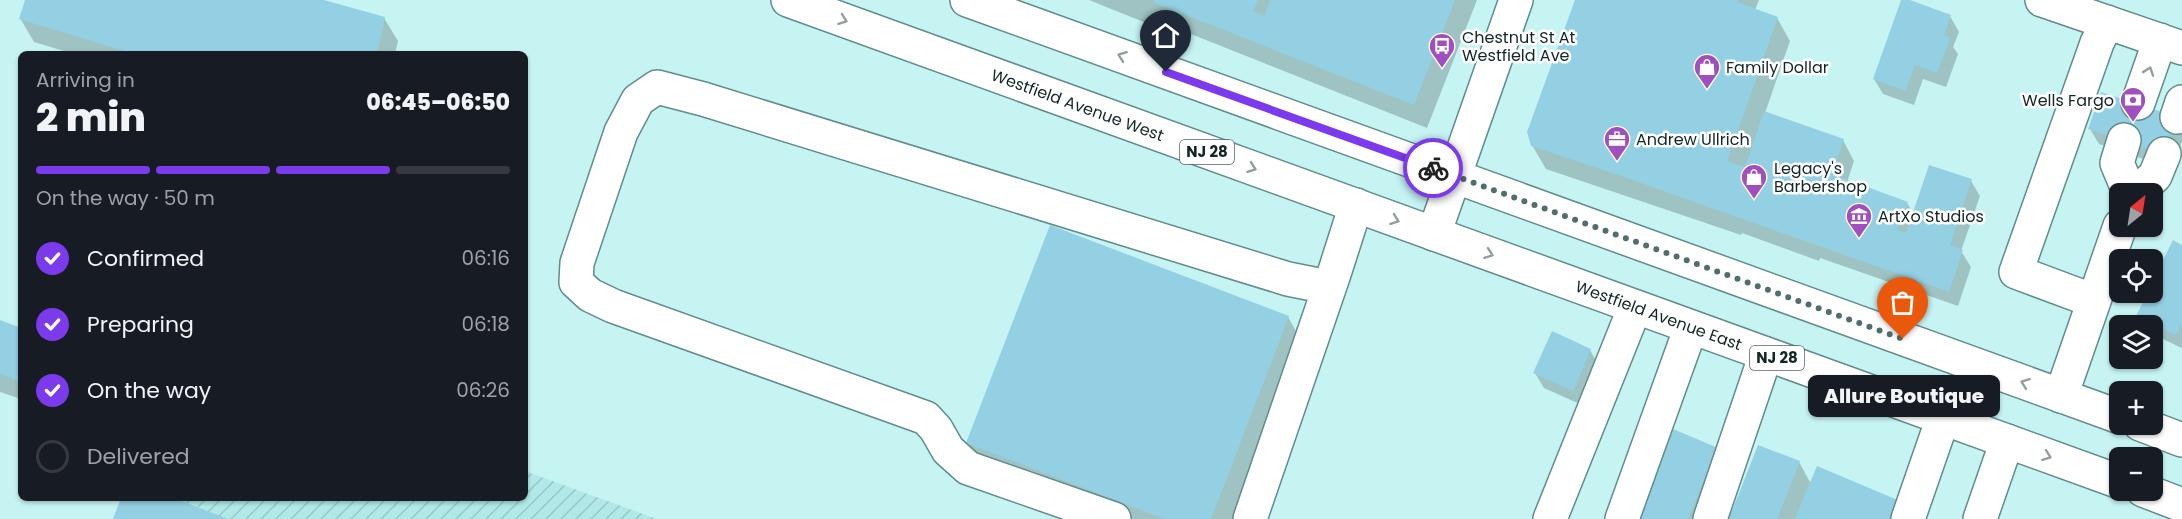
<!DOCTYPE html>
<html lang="en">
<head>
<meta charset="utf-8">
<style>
  :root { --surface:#171b24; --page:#242831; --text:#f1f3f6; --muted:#9ea1a6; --line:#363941; --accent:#7c3aed }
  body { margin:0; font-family:Poppins,sans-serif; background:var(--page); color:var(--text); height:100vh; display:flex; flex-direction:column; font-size:22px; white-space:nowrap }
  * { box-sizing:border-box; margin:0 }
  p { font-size:20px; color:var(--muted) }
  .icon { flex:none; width:33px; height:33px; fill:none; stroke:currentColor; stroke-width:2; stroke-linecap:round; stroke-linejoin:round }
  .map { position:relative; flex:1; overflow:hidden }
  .drawer { position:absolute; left:18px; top:51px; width:510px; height:450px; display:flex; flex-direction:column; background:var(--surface); border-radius:9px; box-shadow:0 2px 4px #0004 }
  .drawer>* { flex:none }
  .needle { width:39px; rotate:30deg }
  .fabs { position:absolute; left:2109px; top:183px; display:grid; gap:12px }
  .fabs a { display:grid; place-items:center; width:54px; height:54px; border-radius:9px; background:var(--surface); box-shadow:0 2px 4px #0004; font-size:30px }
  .pin { position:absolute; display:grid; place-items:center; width:51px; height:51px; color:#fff; margin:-62px -26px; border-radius:50% 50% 50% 0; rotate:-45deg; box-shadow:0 0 6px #0007 }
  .pin .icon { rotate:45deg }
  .courier { position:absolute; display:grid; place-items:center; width:60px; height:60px; margin:-30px; border:4px solid #7c3aed; border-radius:50%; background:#fff; color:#222; box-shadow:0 2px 8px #0007 }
  .bubble { position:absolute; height:42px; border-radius:9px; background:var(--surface); box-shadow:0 2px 4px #0004; font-size:20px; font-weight:800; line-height:42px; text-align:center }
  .summary em { font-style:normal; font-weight:800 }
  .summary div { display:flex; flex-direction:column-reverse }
  .summary { display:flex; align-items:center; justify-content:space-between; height:102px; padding:0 18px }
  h1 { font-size:39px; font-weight:800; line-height:45px }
  .bar { display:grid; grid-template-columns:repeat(4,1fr); gap:9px 6px; align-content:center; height:72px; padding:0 18px }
  .bar i { height:8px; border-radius:4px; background:var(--line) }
  .bar .selected { background:var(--accent) }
  .bar p { grid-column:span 4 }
  ol { padding:0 18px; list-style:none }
  li { display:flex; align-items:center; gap:18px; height:66px }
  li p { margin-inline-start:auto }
  li .icon { padding:6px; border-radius:50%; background:var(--accent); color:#fff; stroke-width:4 }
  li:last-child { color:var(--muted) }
  li i { width:33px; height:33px; border:3px solid var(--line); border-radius:50% }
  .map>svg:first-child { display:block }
</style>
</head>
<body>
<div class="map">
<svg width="2182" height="519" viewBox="0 0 2182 519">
  <defs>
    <pattern id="industrial-furrows" width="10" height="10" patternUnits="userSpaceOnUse" patternTransform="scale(1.5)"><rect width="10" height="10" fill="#b1e9e9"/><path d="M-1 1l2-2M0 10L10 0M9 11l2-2" fill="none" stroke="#97c8c8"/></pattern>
  </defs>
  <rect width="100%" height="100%" fill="#c6f4f3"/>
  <path fill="url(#industrial-furrows)" d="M 525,471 L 657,519 L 123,519 L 130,498 L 525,498 Z"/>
  <path fill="#0003" d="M 27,0 L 318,0 L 384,18 L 398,41 L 395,54 L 74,54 L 34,42 L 20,18 Z
    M 1089,0 L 1477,0 L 1427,128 L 1168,25 L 1161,13 L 1156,27 Z
    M 1577,0 L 1759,0 L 1755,10 L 1777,18 L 1790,41 L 1765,113 L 1843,140 L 1854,161 L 1847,182 L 1907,203 L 1914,214 L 1971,181 L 1980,196 L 1961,251 L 1971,267 L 1958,306 L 1820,258 L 1819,261 L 1742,233 L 1741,235 L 1546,169 L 1532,145 Z
    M 1903,0 L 1950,16 L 1959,32 L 1953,47 L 1958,54 L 1946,87 L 1923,79 L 1914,105 L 1883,94 L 1874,79 Z
    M 2090,129 L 2182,129 L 2182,141 L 2173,169 L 2099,144 Z
    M 2182,246 L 2182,348 L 2152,334 L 2152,326 L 2143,326 L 2138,316 Z
    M 1288,317 L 1301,340 L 1233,519 L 1120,519 L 981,466 L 968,443 Z
    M 0,322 L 21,330 L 21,399 L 0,392 Z
    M 1590,350 L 1599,366 L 1582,405 L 1544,388 L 1535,373 Z
    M 1717,449 L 1708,519 L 1636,519 Z
    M 1799,462 L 1811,484 L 1909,519 L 1720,519 L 1733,513 Z"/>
  <path fill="#94d0e4" d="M 25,0 L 324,0 L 385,17 L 377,54 L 135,54 L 19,19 Z
    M 1154,0 L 1258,0 L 1253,11 L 1264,16 L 1270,0 L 1455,0 L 1414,105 L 1153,2 Z
    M 1575,0 L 1738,0 L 1737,2 L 1778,17 L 1727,161 L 1745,167 L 1764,111 L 1844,139 L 1832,174 L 1908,202 L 1897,230 L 1906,233 L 1929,165 L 1972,179 L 1950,245 L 1963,250 L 1949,292 L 1630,179 L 1531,146 L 1527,132 Z
    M 1901,0 L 1910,0 L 1951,15 L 1944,35 L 1950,38 L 1937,73 L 1915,65 L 1905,91 L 1873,79 Z
    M 2101,92 L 2177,117 L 2164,154 L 2088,129 Z
    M 1050,225 L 1289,316 L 1211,519 L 1165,519 L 966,443 Z
    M 2173,240 L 2182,245 L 2182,323 L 2176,335 L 2136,316 L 2148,292 L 2152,292 L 2152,282 Z
    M 0,320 L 21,328 L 21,382 L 0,374 Z
    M 1552,331 L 1591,349 L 1573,391 L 1533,373 Z
    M 1673,429 L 1718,448 L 1688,519 L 1635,519 Z
    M 1758,445 L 1800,461 L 1777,519 L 1718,519 L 1723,507 L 1732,511 Z
    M 1817,466 L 1900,501 L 1892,519 L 1795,519 Z
    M 121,498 L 174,498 L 228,519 L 113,519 Z"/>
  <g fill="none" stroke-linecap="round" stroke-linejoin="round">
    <g stroke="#628c8c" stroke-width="36">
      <path id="minor" d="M 2042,0 L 2182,48
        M 2138,103 L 2160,40
        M 2177,117 L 2182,102
        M 2124,140 L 2117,163 L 2130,194
        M 2134,194 L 2155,176 L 2164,154
        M 1434,234 L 1516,0
        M 2094,301 L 2016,272 L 2097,43 L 2107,22
        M 2061,396 L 2120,226
        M 1114,519 L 968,468 L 948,450 L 936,429 L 926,418 L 613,306 L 590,295 L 576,282 L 577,263 L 621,132 L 638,100 L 657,87 L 703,99 L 1288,279 L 1318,285 L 1331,283
        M 1250,519 L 1334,274 L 1356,205
        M 1550,519 L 1635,307
        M 1622,519 L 1691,327
        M 1710,519 L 1766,354
        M 1908,519 L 1943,418
        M 1980,519 L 2007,441"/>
    </g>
    <g stroke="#628c8c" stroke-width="36">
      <g id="major">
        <path id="s1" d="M 788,0 L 2120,482"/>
        <path d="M 967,0 L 2120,417"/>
        <path d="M 2140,424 L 2182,440"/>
        <path d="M 2143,490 L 2182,505"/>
      </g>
    </g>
    <use href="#minor" stroke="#fff" stroke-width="33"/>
    <use href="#major" stroke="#fff" stroke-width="33"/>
  </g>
  <defs><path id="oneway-chevron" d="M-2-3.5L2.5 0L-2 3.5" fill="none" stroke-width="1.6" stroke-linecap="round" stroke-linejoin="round" transform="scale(1.5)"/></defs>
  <g stroke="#959d9d">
    <use href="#oneway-chevron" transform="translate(843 20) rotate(20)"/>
    <use href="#oneway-chevron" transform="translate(1122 56) rotate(-160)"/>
    <use href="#oneway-chevron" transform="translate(2149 71) rotate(-71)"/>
    <use href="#oneway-chevron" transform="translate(1252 168) rotate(20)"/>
    <use href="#oneway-chevron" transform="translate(1395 220) rotate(20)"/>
    <use href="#oneway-chevron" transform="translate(1489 254) rotate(20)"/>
    <use href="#oneway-chevron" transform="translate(2025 383) rotate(-160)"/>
    <use href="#oneway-chevron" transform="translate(2047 456) rotate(20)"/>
  </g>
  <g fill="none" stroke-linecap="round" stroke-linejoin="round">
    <path stroke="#526d6d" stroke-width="6" stroke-dasharray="0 10.8" d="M 1433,168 L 1903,339"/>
    <path stroke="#7c3aed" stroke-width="8" d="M 1166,72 L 1433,168"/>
  </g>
  <defs>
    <g id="bus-pin" transform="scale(1.35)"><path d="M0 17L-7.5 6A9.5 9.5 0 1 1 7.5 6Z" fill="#a14fbf" stroke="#fff"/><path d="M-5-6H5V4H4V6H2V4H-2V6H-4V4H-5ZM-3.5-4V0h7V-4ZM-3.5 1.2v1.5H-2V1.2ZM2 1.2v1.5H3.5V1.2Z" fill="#fff"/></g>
    <g id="shop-pin" transform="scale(1.35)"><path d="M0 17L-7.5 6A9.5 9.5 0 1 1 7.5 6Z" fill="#a14fbf" stroke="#fff"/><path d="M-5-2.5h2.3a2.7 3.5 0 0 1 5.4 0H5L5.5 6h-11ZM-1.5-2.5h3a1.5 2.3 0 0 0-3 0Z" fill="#fff"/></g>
    <g id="bank-pin" transform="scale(1.35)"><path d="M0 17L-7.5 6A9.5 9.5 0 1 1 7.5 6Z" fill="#a14fbf" stroke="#fff"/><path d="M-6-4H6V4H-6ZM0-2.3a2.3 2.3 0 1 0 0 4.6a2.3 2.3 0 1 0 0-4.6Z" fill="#fff"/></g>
    <g id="office-pin" transform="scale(1.35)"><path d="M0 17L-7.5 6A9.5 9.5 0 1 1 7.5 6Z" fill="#a14fbf" stroke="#fff"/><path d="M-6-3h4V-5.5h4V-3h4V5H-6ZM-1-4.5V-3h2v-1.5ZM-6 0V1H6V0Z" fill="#fff"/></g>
    <g id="museum-pin" transform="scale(1.35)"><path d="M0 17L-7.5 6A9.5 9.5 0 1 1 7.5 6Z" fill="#a14fbf" stroke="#fff"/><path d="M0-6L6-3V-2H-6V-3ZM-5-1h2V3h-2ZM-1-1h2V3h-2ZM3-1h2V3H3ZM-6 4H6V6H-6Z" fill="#fff"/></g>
  </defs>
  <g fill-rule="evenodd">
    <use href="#bus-pin" x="1442" y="46"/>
    <use href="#shop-pin" x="1707" y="67"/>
    <use href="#bank-pin" x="2133" y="100"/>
    <use href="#office-pin" x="1617" y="139"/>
    <use href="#shop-pin" x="1754" y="177"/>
    <use href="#museum-pin" x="1859" y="216"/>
  </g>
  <g text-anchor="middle" stroke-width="5" stroke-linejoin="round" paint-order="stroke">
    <g fill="#fff" stroke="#5a6666" stroke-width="1.5">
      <rect x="1180" y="140" width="54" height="24" rx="4.5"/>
      <rect x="1750" y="346" width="54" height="24" rx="4.5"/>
    </g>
    <g font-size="15" font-weight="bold" fill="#132525">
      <text x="1207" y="157">NJ 28</text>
      <text x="1777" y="363">NJ 28</text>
    </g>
    <g font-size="16" fill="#132525" stroke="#fff" text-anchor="start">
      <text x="1462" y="43">Chestnut St At<tspan x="1462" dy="18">Westfield Ave</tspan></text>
      <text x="1726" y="73">Family Dollar</text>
      <text x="2114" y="106" text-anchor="end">Wells Fargo</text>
      <text x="1636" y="145">Andrew Ullrich</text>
      <text x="1774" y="174">Legacy's<tspan x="1774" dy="18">Barbershop</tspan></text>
      <text x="1878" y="222">ArtXo Studios</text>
    </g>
    <g font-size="16" fill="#132525" stroke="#fff">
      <text dy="6" stroke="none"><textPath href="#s1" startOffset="308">Westfield Avenue West</textPath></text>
      <text dy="6" stroke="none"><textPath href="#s1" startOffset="926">Westfield Avenue East</textPath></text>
    </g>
  </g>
</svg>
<div class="fabs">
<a><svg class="needle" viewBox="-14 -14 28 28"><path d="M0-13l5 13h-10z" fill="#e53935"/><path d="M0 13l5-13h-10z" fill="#9ea1a6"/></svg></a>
<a><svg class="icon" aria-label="locate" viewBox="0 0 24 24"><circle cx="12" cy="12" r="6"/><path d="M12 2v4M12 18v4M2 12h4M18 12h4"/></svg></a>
<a><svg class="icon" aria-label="layers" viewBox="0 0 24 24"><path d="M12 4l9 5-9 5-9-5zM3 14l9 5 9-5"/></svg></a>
<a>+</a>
<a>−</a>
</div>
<div class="pin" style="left:1903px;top:339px;background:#ea580c"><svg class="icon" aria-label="bag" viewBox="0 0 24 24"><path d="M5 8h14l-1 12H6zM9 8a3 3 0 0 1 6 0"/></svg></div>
<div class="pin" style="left:1166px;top:72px;background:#1f2937"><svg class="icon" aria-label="home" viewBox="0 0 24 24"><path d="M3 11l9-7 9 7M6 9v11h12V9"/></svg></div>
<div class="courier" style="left:1433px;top:168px"><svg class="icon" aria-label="bike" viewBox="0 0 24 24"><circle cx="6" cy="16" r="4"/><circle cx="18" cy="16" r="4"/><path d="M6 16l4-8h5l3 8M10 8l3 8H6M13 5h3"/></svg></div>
<div class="bubble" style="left:1808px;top:375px;width:192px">Allure Boutique</div>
<section class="drawer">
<div class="summary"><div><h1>2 min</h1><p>Arriving in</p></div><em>06:45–06:50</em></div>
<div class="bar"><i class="selected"></i><i class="selected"></i><i class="selected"></i><i></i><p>On the way · 50 m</p></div>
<ol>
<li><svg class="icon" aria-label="check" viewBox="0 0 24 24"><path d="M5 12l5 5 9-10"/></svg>Confirmed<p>06:16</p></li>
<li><svg class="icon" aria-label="check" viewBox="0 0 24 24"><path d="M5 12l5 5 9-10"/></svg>Preparing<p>06:18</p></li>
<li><svg class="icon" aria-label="check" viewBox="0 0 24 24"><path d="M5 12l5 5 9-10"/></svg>On the way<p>06:26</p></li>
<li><i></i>Delivered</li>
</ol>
</section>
</div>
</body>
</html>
